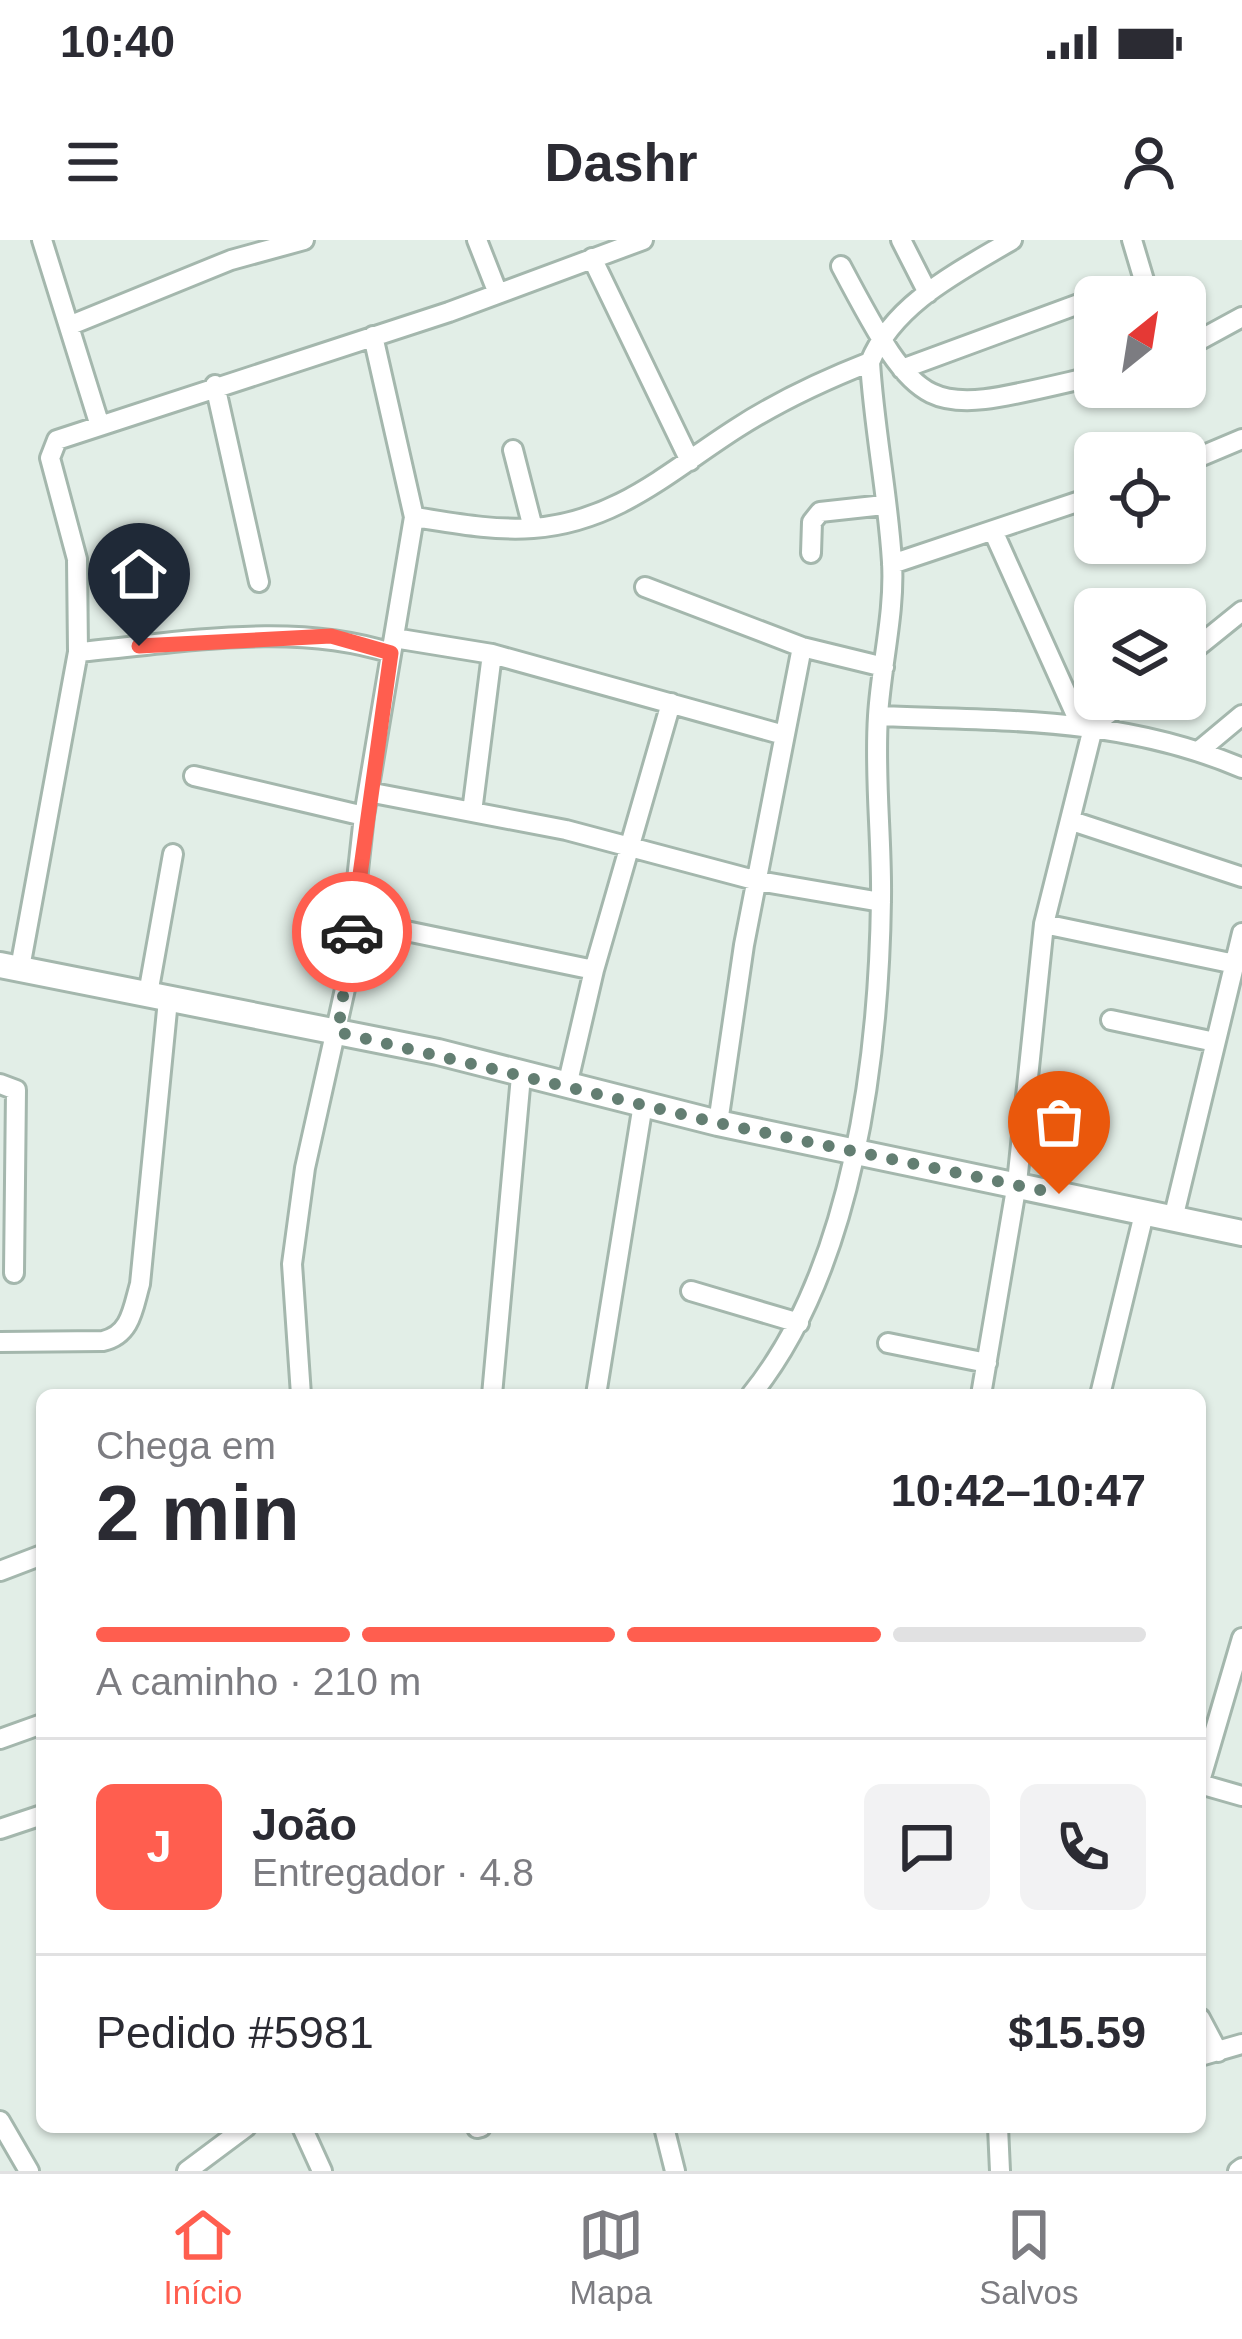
<!DOCTYPE html>
<html lang="pt">
<head>
<meta charset="utf-8">
<style>
  :root { --surface:#fff; --page:#f2f2f3; --text:#2b2b33; --muted:#7c7c81; --line:#e1e1e2; --accent:#ff5e4f }
  body { margin:0; font-family:Arial,sans-serif; background:var(--page); color:var(--text); height:100vh; display:flex; flex-direction:column; font-size:45px; white-space:nowrap }
  * { box-sizing:border-box; margin:0 }
  p { font-size:39px; color:var(--muted) }
  .icon { flex:none; width:66px; height:66px; fill:none; stroke:currentColor; stroke-width:2; stroke-linecap:round; stroke-linejoin:round }
  .map { position:relative; flex:1; overflow:hidden }
  .sheet { position:absolute; left:36px; top:1149px; width:1170px; height:744px; display:flex; flex-direction:column; background:var(--surface); border-radius:18px; box-shadow:0 3px 9px #0004 }
  .sheet>* { flex:none }
  .needle { width:78px; rotate:30deg }
  .controls { position:absolute; left:1074px; top:36px; display:grid; gap:24px }
  .controls a { display:grid; place-items:center; width:132px; height:132px; border-radius:18px; background:var(--surface); box-shadow:0 3px 9px #0004; font-size:60px }
  .pin { position:absolute; display:grid; place-items:center; width:102px; height:102px; color:#fff; margin:-123px -51px; border-radius:50% 50% 50% 0; rotate:-45deg; box-shadow:0 0 12px #0007 }
  .pin .icon { rotate:45deg }
  .courier { position:absolute; display:grid; place-items:center; width:120px; height:120px; margin:-60px; border:9px solid #ff5e4f; border-radius:50%; background:#fff; color:#222; box-shadow:0 3px 15px #0007 }
  .summary em { font-style:normal; font-weight:800 }
  .summary div { display:flex; flex-direction:column-reverse }
  .summary { display:flex; align-items:center; justify-content:space-between; height:204px; padding:0 60px }
  h1 { font-size:78px; font-weight:800; line-height:90px }
  .bar { display:grid; grid-template-columns:repeat(4,1fr); gap:18px 12px; align-content:center; height:144px; padding:0 60px }
  .bar i { height:15px; border-radius:9px; background:var(--line) }
  .bar .selected { background:var(--accent) }
  .bar p { grid-column:span 4 }
  .line { display:flex; align-items:center; gap:30px; padding:0 60px; border-top:3px solid var(--line) }
  .line div { flex:1 }
  .round { display:grid; place-items:center; flex:none; width:126px; height:126px; border-radius:18px; background:var(--page) }
  .status { display:flex; justify-content:space-between; align-items:center; height:84px; padding:0 60px; background:var(--surface); direction:ltr }
  .status svg { height:33px; fill:currentColor }
  header { display:flex; justify-content:space-between; align-items:center; height:156px; padding:0 60px; background:var(--surface); font-size:54px; font-weight:800 }
  .dock { display:flex; justify-content:space-around; align-items:center; height:168px; border-top:3px solid var(--line); background:var(--surface); font-size:33px; color:var(--muted) }
  .dock a { display:grid; justify-items:center; gap:6px }
  .dock .selected { color:var(--accent) }
  .map>svg:first-child { display:block }
</style>
</head>
<body>
<div class="status"><b>10:40</b><svg viewBox="0 0 49 12"><path d="M0 12V9h3v3zM5 12V6h3v6zM10 12V3h3v9zM15 12V0h3v12zM26 1h20v11H26zM47 4h2v5h-2z"/></svg></div>
<header><svg class="icon" aria-label="menu" viewBox="0 0 24 24"><path d="M4 6h16M4 12h16M4 18h16"/></svg>Dashr<svg class="icon" aria-label="person" viewBox="0 0 24 24"><circle cx="12" cy="8" r="4"/><path d="M4 21q1-7 8-7t8 7"/></svg></header>
<div class="map">
<svg width="1242" height="1931" viewBox="0 0 1242 1931">
  <rect width="100%" height="100%" fill="#e2eee7"/>
  <g fill="none" stroke-linecap="round" stroke-linejoin="round">
    <g stroke="#a4b7ad" stroke-width="24">
      <path id="minor" d="M 42,0 L 100,186
        M 477,0 L 497,51
        M 901,0 L 928,53
        M 1132,0 L 1149,57
        M 592,18 L 690,221
        M 841,26 C 925,185 926,175 1095,136
        M 1098,57 L 1123,48
        M 71,85 L 231,20 L 304,0
        M 373,96 L 414,277 C 453,283 493,291 533,288 C 617,282 671,230 737,188 C 779,161 824,140 870,122 C 894,63 960,31 1012,0
        M 1185,108 L 1242,77
        M 902,129 L 1095,58
        M 215,145 L 259,342
        M 513,210 L 533,288
        M 1185,223 L 1242,199
        M 994,293 L 1080,484
        M 811,313 L 812,282 L 820,272 L 884,265
        M 892,324 L 1095,256
        M 645,347 L 802,407 L 884,427
        M 394,398 L 492,414 L 784,495
        M 78,412 C 180,403 292,381 391,413
        M 1185,417 L 1242,371
        M 878,476 C 1005,481 1123,477 1242,528
        M 1200,510 L 1242,475
        M 194,536 L 364,576
        M 368,552 L 566,590 L 758,641 L 881,662
        M 472,572 L 492,414
        M 1072,581 L 1242,637
        M 353,680 L 594,730
        M 1044,684 L 1235,724
        M 20,728 L 78,412 L 77,319 L 50,218 L 57,200 L 449,72 L 643,0
        M 148,754 L 173,614
        M 1111,780 L 1215,802
        M 0,844 L 16,850 L 14,1033
        M 567,846 L 594,730 L 671,463
        M 718,883 L 744,705 L 802,407
        M 1173,979 L 1242,693
        M 691,1051 L 799,1083
        M 0,1102 L 103,1101 C 131,1095 133,1068 140,1044 L 168,760
        M 888,1103 L 987,1123
        M 301,1155 L 292,1024 L 305,928 L 345,749 L 364,576 L 414,277
        M 492,1155 L 521,836
        M 596,1155 L 643,864
        M 751,1155 C 853,1029 879,818 881,659 C 882,598 874,537 878,476 C 881,425 895,373 892,322 C 888,255 874,189 870,122
        M 981,1155 L 1017,943 L 1044,684 L 1094,484 L 1129,459
        M 1100,1155 L 1144,974
        M 0,1331 L 42,1315
        M 0,1499 L 42,1484
        M 1200,1541 L 1242,1398
        M 1200,1544 L 1242,1556
        M 0,1589 L 42,1575
        M 1200,1778 L 1218,1812
        M 1200,1816 L 1242,1804
        M 0,1881 L 29,1931
        M 302,1887 L 322,1931
        M 664,1887 L 675,1931
        M 998,1887 L 1000,1931
        M 477,1888 L 481,1887
        M 187,1931 L 246,1887
        M 1238,1931 L 1242,1928"/>
    </g>
    <g stroke="#a4b7ad" stroke-width="30">
      <path id="tertiary" d="M 0,725 L 438,812 L 718,883 L 1242,993"/>
    </g>
    <use href="#minor" stroke="#fff" stroke-width="18"/>
    <use href="#tertiary" stroke="#fff" stroke-width="24"/>
  </g>
  <g fill="none" stroke-linecap="round" stroke-linejoin="round">
    <path stroke="#637e72" stroke-width="12" stroke-dasharray="0 21.6" d="M 352,692 L 338,792 L 718,883 L 1059,954"/>
    <path stroke="#ff5e4f" stroke-width="15" d="M 139,406 L 331,396 L 391,413 L 352,692"/>
  </g>
</svg>
<div class="controls">
<a><svg class="needle" viewBox="-14 -14 28 28"><path d="M0-13l5 13h-10z" fill="#e53935"/><path d="M0 13l5-13h-10z" fill="#7c7c81"/></svg></a>
<a><svg class="icon" aria-label="locate" viewBox="0 0 24 24"><circle cx="12" cy="12" r="6"/><path d="M12 2v4M12 18v4M2 12h4M18 12h4"/></svg></a>
<a><svg class="icon" aria-label="layers" viewBox="0 0 24 24"><path d="M12 4l9 5-9 5-9-5zM3 14l9 5 9-5"/></svg></a>
</div>
<div class="pin" style="left:1059px;top:954px;background:#ea580c"><svg class="icon" aria-label="bag" viewBox="0 0 24 24"><path d="M5 8h14l-1 12H6zM9 8a3 3 0 0 1 6 0"/></svg></div>
<div class="pin" style="left:139px;top:406px;background:#1f2937"><svg class="icon" aria-label="home" viewBox="0 0 24 24"><path d="M3 11l9-7 9 7M6 9v11h12V9"/></svg></div>
<div class="courier" style="left:352px;top:692px"><svg class="icon" aria-label="car" viewBox="0 0 24 24"><path d="M5 17H2v-5l4-1 3-4h7l3 4 3 1v5h-3M9 17h6M6 11h13"/><circle cx="7" cy="17" r="2"/><circle cx="17" cy="17" r="2"/></svg></div>
<section class="sheet">
<div class="summary"><div><h1>2 min</h1><p>Chega em</p></div><em>10:42–10:47</em></div>
<div class="bar"><i class="selected"></i><i class="selected"></i><i class="selected"></i><i></i><p>A caminho · 210 m</p></div>
<div class="line" style="height:216px"><b class="round" style="background:var(--accent);color:#fff">J</b><div><b>João</b><p>Entregador · 4.8</p></div><a class="round"><svg class="icon" aria-label="chat" viewBox="0 0 24 24"><path d="M4 5h16v11H9l-5 4z"/></svg></a><a class="round"><svg class="icon" aria-label="phone" viewBox="0 0 24 24"><path d="M5 4h4l2 5-3 2q2 4 5 5l2-3 5 2v4C11 20 4 13 5 4z"/></svg></a></div>
<div class="line" style="height:156px"><div>Pedido #5981</div><b>$15.59</b></div>
</section>
</div>
<nav class="dock">
<a class="selected"><svg class="icon" aria-label="home" viewBox="0 0 24 24"><path d="M3 11l9-7 9 7M6 9v11h12V9"/></svg>Início</a>
<a><svg class="icon" aria-label="map" viewBox="0 0 24 24"><path d="M3 6l6-2 6 2 6-2v14l-6 2-6-2-6 2zM9 4v14M15 6v14"/></svg>Mapa</a>
<a><svg class="icon" aria-label="saved" viewBox="0 0 24 24"><path d="M7 4h10v16l-5-4-5 4z"/></svg>Salvos</a>
</nav>
</body>
</html>
